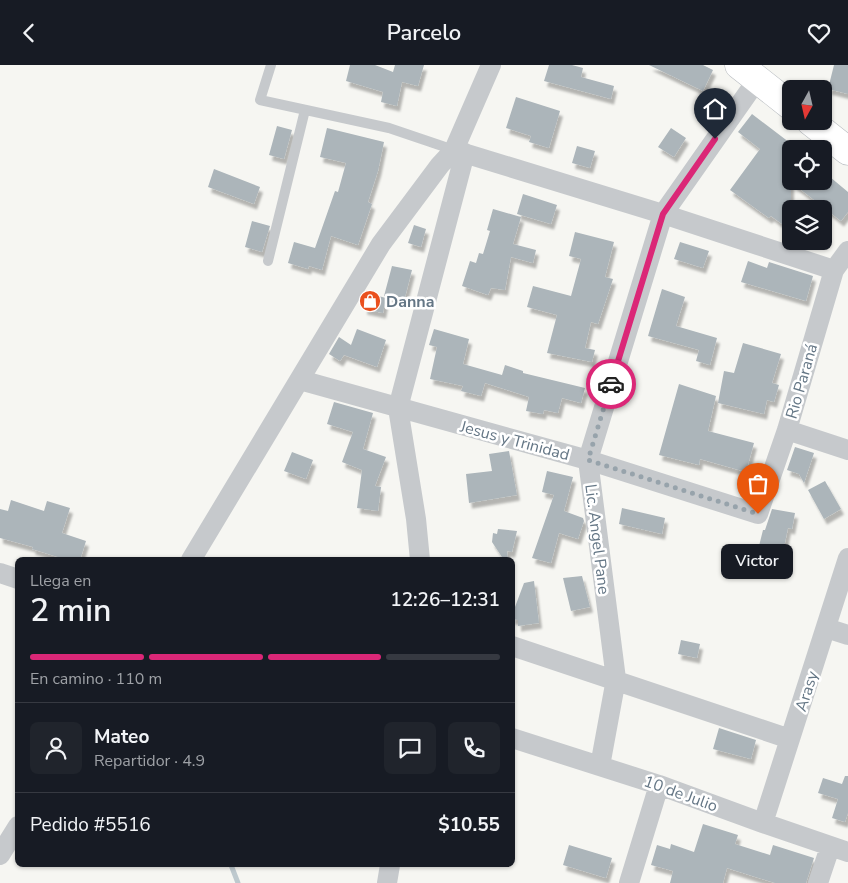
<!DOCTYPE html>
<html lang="es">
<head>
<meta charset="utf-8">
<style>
  :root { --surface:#171b24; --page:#20242c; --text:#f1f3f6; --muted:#9ea1a6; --line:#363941; --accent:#db2777 }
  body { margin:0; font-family:"Nunito Sans",sans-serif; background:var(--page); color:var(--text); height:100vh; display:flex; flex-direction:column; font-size:19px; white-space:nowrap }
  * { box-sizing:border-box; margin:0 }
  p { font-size:16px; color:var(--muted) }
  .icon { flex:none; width:28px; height:28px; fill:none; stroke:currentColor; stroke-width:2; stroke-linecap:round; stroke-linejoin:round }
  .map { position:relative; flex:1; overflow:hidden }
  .drawer { position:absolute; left:15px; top:492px; width:500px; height:310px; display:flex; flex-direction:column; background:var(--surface); border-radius:8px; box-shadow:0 1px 4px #0004 }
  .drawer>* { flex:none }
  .needle { width:32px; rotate:188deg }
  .tools { position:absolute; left:782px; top:15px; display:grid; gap:10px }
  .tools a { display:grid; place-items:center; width:50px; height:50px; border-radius:8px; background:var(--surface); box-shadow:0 1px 4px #0004; font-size:25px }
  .pin { position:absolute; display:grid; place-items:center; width:42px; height:42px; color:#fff; margin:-51px -21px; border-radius:50% 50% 50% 0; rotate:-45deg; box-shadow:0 0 5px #0007 }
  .pin .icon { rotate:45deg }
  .courier { position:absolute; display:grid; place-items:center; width:50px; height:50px; margin:-25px; border:4px solid #db2777; border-radius:50%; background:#fff; color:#222; box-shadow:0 1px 6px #0007 }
  .bubble { position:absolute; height:35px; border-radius:8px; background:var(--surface); box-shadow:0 1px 4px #0004; font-size:16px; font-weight:600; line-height:35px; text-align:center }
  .overview em { font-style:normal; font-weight:600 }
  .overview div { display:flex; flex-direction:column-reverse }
  .overview { display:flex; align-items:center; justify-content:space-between; height:85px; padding:0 15px }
  h1 { font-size:32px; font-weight:600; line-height:38px }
  .bar { display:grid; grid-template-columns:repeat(4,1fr); gap:8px 5px; align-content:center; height:60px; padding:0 15px }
  .bar i { height:6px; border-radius:4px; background:var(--line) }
  .bar .selected { background:var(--accent) }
  .bar p { grid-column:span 4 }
  .line { display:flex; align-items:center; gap:12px; padding:0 15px; border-top:1px solid var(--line) }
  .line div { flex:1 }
  .round { display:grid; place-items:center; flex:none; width:52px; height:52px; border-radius:8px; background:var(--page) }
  header { display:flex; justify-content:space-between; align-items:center; height:65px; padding:0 15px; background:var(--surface); font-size:22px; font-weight:600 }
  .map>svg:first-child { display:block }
</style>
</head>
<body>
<header><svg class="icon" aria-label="back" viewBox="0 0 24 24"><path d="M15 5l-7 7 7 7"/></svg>Parcelo<svg class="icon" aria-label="heart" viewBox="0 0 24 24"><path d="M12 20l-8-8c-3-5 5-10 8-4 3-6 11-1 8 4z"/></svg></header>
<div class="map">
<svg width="848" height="818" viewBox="0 0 848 818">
  <defs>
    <filter id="shadow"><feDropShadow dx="3" dy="5.5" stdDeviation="1" flood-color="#0004"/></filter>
  </defs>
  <rect width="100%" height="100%" fill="#f6f6f2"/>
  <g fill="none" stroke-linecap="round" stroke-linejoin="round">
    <path stroke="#bec9ce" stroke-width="5" d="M 231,800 L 238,818"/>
  </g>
  <path fill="#acb5ba" filter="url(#shadow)" d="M 350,0 L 375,0 L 393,7 L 395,0 L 424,0 L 418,21 L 402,17 L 397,41 L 381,37 L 383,27 L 346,16 Z
    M 549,0 L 572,0 L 583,3 L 581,12 L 614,21 L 611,34 L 544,16 Z
    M 649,0 L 703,0 L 713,5 L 703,26 Z
    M 834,0 L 848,0 L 848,29 L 828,24 Z
    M 516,32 L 560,46 L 549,83 L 529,77 L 531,71 L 506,63 Z
    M 752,49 L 798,84 L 791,84 L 791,116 L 824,116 L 824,107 L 848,127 L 848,147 L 841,156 L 791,117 L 791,158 L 786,154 L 782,159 L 771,151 L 769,153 L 730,125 L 760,84 L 738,67 Z
    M 277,61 L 292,65 L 284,94 L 269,90 Z
    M 327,63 L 384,77 L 378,106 L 368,137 L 372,139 L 358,180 L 331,171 L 322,205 L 309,201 L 308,204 L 288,198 L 294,177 L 315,183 L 335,126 L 338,127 L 346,98 L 320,92 Z
    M 671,63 L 686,73 L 674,92 L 658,82 Z
    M 577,81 L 595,86 L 590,103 L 572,98 Z
    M 214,104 L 260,122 L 254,139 L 208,122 Z
    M 523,129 L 557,140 L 551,159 L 517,149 Z
    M 493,144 L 521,152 L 513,179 L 536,185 L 533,198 L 511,192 L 505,225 L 491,223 L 488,230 L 462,221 L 470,196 L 476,198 L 479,188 L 483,189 L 490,166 L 487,165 Z
    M 252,156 L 270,161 L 262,187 L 245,182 Z
    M 414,160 L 426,164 L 421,182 L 408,178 Z
    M 575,167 L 614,177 L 605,212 L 613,214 L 598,259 L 591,257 L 585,283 L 595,285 L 592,297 L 547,288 L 557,250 L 527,242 L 533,221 L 571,231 L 581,194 L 569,191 Z
    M 680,177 L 709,186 L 703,203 L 674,194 Z
    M 748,196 L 767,203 L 769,197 L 813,211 L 806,236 L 741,217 Z
    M 392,201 L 412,205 L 404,236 L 384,231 Z
    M 662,224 L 685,232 L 676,261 L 717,273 L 710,300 L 696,296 L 699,285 L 648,271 Z
    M 367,228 L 386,233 L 383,248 L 364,244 Z
    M 357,264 L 386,275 L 377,302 L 344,290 L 340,296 L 329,289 L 339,272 L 351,280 Z
    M 434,264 L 469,274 L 463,299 L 502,310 L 505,300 L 523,306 L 523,308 L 585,323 L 581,338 L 562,333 L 558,348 L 544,345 L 543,349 L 526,346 L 529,332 L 485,318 L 481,331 L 461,326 L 463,321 L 430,314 L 437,282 L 429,280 Z
    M 743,278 L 781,289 L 772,318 L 779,320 L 774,337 L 767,335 L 764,349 L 718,338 L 724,306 L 734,308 Z
    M 679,319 L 716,331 L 708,366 L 754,378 L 746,407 L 700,394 L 699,400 L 659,390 Z
    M 334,337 L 373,348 L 363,384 L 386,392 L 375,421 L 381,422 L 378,446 L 357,443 L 362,405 L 342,397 L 353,367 L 327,359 Z
    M 795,382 L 814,388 L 804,418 L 799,409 L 787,405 Z
    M 509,386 L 517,430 L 469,438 L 466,409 L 492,406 L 489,389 Z
    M 292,387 L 313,395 L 306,414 L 284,406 Z
    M 547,406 L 573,412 L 564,446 L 583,453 L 584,456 L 578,474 L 559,468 L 551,498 L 532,493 L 554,430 L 542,427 Z
    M 825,416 L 841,444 L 824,454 L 808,425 Z
    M 11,435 L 44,446 L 47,436 L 70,443 L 62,468 L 86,476 L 80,495 L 60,495 L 61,493 L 32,484 L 33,482 L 0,473 L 0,444 L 8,446 Z
    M 622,443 L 665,453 L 662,469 L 619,459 Z
    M 772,444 L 795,448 L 792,464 L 788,463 L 783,487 L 759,481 L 763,465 L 765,465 Z
    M 498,464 L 517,466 L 512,487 L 507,486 L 508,495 L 504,495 L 492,477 L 493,468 L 497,469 Z
    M 582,511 L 590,542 L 571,546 L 563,513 Z
    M 534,516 L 539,558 L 518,561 L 518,555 L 512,554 L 512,550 L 524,518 Z
    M 681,575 L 700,579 L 697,593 L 678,589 Z
    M 719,663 L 756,675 L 751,694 L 713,684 Z
    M 845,711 L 848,711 L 848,748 L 845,757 L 832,753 L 838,734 L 818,728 L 823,713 L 842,719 Z
    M 703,759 L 738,770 L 735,779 L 770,790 L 773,780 L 814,793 L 806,818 L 775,818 L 727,803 L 723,818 L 670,818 L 673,806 L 651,800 L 657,780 L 670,784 L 671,779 L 694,787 Z
    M 569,780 L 612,793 L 606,813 L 563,800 Z"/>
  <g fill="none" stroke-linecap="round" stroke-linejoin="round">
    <g stroke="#b8bcc0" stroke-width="29">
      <path id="primary" d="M 739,0 L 791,41
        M 810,56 L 848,86"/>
    </g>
    <path stroke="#c6c9cc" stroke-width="10" d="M 271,0 L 260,35 L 389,63 L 454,85
      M 268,196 L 305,45"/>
    <path stroke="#c6c9cc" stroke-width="20" d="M 454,85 L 663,149 L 834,205
      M 300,315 L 588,395 L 758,449 L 787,365 L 834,205 L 848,186
      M 787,365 L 848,385
      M 191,495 L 381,179 L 440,100 L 454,85 L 491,0
      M 420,495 L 416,454 L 398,343 L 465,88
      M 0,508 L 18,514
      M 826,563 L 848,570
      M 512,581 L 790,674
      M 512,673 L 659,720 L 763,758 L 848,787
      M 600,701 L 616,614 L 588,395 L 663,149 L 757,15
      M 763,758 L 848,493
      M 0,790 L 18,761
      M 387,818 L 390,800
      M 629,818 L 659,720
      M 818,818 L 830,782"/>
    <use href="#primary" stroke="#fff" stroke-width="28"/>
  </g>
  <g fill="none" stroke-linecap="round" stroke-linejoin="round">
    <path stroke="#97a3ab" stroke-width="5" stroke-dasharray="0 9" d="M 611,319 L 588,395 L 758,449"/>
    <path stroke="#db2777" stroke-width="6" d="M 611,319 L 663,149 L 715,74"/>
  </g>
  <defs>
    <g id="shop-disc" transform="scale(1.125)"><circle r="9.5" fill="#ea501e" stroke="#fff"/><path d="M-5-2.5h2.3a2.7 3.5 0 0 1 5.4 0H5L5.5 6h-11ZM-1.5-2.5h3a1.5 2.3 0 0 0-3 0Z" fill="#fff"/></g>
  </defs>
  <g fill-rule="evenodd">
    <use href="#shop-disc" x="370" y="236"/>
  </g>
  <g text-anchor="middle" stroke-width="5" stroke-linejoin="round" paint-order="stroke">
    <g font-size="16" font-weight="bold" fill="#647685" stroke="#fff" text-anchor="start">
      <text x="386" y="242">Danna</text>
    </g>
    <g font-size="16" fill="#647685" stroke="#fff">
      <text transform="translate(801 316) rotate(-74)" y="6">Rio Paraná</text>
      <text transform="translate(515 375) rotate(15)" y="6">Jesus y Trinidad</text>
      <text transform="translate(598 474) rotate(83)" y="6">Lic. Angel Pane</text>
      <text transform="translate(806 626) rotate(-72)" y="6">Arasy</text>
      <text transform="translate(681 728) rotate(20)" y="6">10 de Julio</text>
    </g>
  </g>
</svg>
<div class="tools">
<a><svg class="needle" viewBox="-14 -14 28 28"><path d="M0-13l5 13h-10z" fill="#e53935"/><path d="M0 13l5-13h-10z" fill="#9ea1a6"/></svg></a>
<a><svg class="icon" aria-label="locate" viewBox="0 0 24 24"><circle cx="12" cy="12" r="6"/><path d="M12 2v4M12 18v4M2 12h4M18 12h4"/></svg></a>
<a><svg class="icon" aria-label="layers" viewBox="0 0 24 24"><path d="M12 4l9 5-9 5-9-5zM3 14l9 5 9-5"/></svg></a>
</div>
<div class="pin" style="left:758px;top:449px;background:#ea580c"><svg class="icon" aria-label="bag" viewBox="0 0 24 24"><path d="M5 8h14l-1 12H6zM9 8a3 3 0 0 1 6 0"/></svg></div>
<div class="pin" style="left:715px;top:74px;background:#1f2937"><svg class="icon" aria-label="home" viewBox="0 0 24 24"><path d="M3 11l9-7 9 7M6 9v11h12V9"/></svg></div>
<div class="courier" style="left:611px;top:319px"><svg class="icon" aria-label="car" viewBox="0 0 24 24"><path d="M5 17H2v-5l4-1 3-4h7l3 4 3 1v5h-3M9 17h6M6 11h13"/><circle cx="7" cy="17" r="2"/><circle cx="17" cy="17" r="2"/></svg></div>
<div class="bubble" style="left:721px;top:479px;width:72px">Victor</div>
<section class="drawer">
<div class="overview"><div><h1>2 min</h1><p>Llega en</p></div><em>12:26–12:31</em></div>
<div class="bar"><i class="selected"></i><i class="selected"></i><i class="selected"></i><i></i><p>En camino · 110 m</p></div>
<div class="line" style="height:90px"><a class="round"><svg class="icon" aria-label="person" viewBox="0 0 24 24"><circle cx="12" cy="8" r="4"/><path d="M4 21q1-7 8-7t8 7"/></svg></a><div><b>Mateo</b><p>Repartidor · 4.9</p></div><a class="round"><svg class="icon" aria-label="chat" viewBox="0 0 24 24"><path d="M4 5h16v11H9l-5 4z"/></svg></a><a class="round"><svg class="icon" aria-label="phone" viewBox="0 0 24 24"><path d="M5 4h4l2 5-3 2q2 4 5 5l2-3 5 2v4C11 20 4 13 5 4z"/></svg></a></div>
<div class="line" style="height:65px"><div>Pedido #5516</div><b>$10.55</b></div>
</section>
</div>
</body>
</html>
